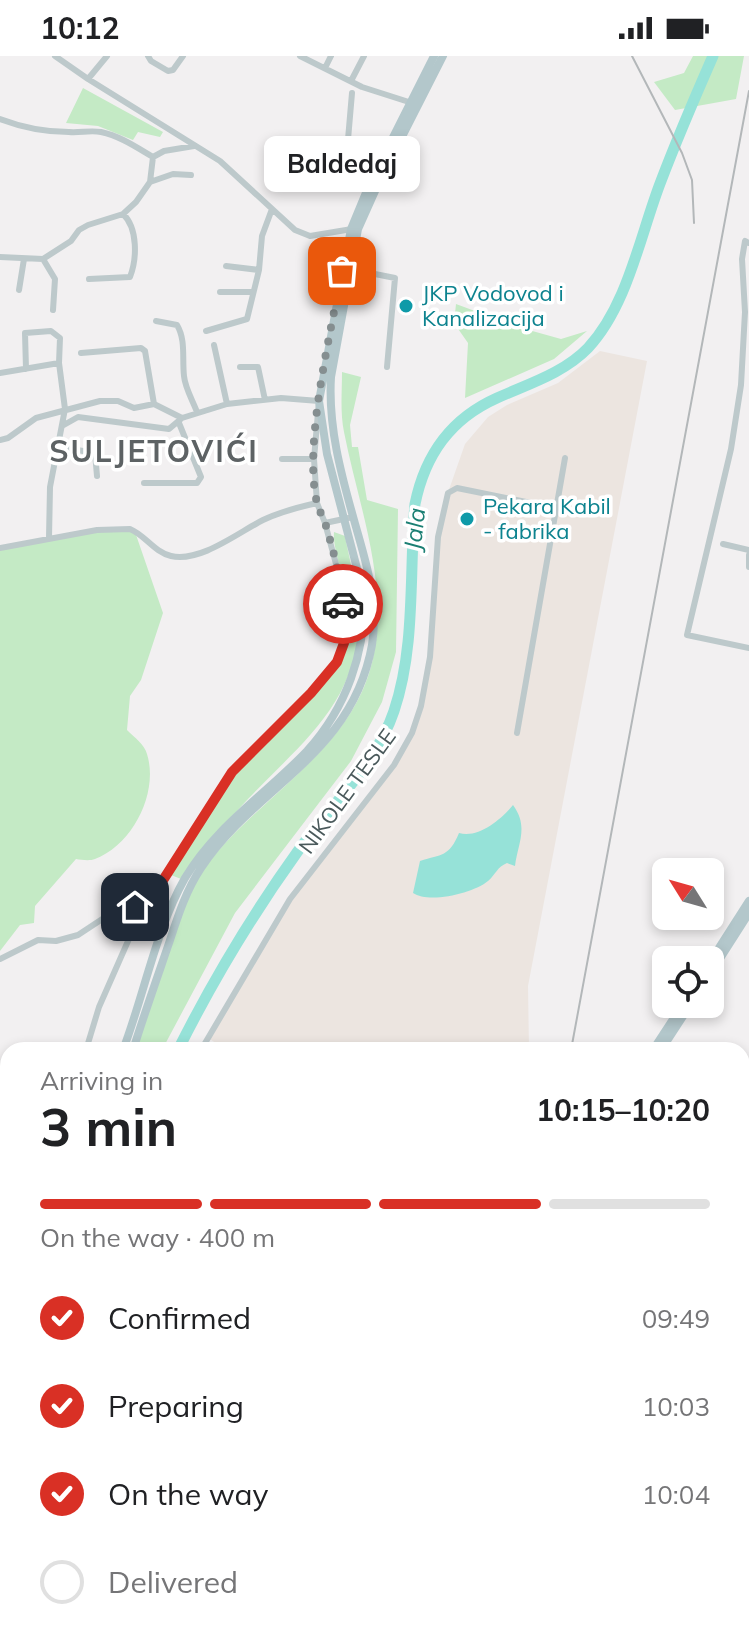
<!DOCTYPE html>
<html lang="en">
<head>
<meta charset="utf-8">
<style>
  :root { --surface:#fff; --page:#f2f2f2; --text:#202124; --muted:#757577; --line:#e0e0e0; --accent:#d93025 }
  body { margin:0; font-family:Mulish,sans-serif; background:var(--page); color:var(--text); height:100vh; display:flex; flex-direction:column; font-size:30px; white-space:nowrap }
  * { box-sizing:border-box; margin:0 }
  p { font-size:26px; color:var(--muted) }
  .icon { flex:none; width:44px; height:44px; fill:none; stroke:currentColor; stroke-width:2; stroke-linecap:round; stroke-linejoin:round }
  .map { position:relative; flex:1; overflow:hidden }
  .sheet { position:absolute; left:0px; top:986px; width:750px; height:602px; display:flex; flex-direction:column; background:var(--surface); border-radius:24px 24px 0 0; box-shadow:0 4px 12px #0003 }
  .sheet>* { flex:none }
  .needle { width:52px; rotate:307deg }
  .fabs { position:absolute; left:652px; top:802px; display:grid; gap:16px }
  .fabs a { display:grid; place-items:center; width:72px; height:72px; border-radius:12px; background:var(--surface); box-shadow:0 4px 12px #0003; font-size:40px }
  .pin { position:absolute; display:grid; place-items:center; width:68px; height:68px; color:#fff; margin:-34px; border-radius:16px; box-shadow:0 4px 12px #0006 }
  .courier { position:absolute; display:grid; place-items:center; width:80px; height:80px; margin:-40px; border:6px solid #d93025; border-radius:50%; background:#fff; color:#222; box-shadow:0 2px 10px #0007 }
  .bubble { position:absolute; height:56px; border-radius:12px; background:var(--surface); box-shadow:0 4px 12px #0003; font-size:26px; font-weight:700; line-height:56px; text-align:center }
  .head em { font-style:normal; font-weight:700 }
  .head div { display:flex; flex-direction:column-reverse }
  .head { display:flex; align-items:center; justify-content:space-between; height:136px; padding:0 40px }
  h1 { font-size:52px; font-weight:700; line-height:60px }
  .bar { display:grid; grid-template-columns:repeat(4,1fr); gap:12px 8px; align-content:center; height:96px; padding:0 40px }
  .bar i { height:10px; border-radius:6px; background:var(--line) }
  .bar .selected { background:var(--accent) }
  .bar p { grid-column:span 4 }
  ol { padding:0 40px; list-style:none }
  li { display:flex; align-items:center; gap:24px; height:88px }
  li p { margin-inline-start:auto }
  li .icon { padding:8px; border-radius:50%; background:var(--accent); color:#fff; stroke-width:4 }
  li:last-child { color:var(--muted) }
  li i { width:44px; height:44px; border:4px solid var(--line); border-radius:50% }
  .status { display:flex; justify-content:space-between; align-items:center; height:56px; padding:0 40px; background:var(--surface); direction:ltr }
  .status svg { height:22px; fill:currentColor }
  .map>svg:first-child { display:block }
</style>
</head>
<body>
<div class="status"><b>10:12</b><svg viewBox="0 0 49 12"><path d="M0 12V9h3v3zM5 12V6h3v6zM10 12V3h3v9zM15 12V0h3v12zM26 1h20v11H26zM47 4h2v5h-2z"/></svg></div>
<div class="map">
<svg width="749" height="1587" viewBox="0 0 749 1587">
  <rect width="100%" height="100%" fill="#f2f0f1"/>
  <path fill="#ece5e0" d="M 600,295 L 647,305 L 528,930 L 529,994 L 227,994 L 208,982 L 290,843 L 367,745 L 412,677 L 430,602 L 438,481 L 445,445 L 465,388 L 488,361 L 507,349 L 558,327 Z
    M 125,1580 L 197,1580 L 190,1587 L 121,1587 Z"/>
  <path fill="#c4eac5" d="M 693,0 L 744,0 L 736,43 L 675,54 L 654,26 L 684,17 Z
    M 83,32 L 163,76 L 160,81 L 138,76 L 133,84 L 98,70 L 66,67 Z
    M 456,248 L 518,271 L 561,283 L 587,275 L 554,303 L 465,342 L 468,287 L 454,267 Z
    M 342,316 L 361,321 L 350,369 L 352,391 L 358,391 L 367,444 L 398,453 L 396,596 L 382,646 L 351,705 L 235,857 L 162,994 L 135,994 C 147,960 159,925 171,891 C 180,864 187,836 204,813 C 257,739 357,694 374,597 C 388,523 358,448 344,376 C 340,357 342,335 342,316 Z
    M 134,473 L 163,557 L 141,624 L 130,640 L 127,674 C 134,681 145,689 147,698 C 159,736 133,789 95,803 C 90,805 82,804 76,803 L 35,850 L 34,867 L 20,869 L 0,895 L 0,492 L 97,474 Z
    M 334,476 L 345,480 C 350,507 359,537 359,565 C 357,648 299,689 248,743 C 224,768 203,796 181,823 L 171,819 L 229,725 L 323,629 C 354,588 351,562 340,514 C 338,502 333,488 334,476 Z
    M 749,1230 L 749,1587 L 526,1587 L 525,1580 L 742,1580 L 742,1232 Z
    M 197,1580 L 282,1580 L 277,1587 L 190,1587 Z
    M 288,1580 L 456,1580 L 454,1587 L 298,1587 Z"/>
  <path fill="#96e2d8" d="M 513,749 C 529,771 518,787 515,810 L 507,807 C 497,811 496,818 488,825 C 474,837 429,848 413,837 L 420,805 C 442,798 449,801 459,777 C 478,783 502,763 513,749 Z"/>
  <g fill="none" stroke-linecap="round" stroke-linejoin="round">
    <path stroke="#96e2d8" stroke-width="11" d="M 178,994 C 213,924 252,859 298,795 C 330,750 376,709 394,655 C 416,590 409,516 415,448 C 425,399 450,363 497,342 C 528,328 564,317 588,292 C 628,249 640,179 661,125 C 677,83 695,41 713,0
      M 0,1290 L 8,1277"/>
    <path stroke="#bdc9cb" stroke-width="6" d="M 55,0 L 88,23 L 220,105 L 295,174 L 310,180 L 352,173
      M 148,0 L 151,5 L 168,15 L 173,14 L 183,0
      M 300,0 L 362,31 L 412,47
      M 325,12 L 331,0
      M 88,23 L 107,0
      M 351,25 L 364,0
      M 352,37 L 347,95 L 367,108
      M 0,63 C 21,71 46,76 69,76 C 80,77 90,74 101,76 C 120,80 136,91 153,101
      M 150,126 L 173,118 L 191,119
      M 749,187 L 745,185 L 742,203 L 745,256 L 741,329 L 731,393 L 687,579 L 749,592
      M 0,201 L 43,203 L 71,185 L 79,174 L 88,169 L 123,158 L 136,146 L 150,126 L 153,101 L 164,95 L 194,90
      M 43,203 L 55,223 L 53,254
      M 226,210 L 259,214
      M 350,213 L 395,222 L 387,311
      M 89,223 L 130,221 C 137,203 138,172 123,158
      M 19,234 L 24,203
      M 220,236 L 252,236
      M 156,265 L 177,269 C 186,284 182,302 184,320 C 185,332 193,345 197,356
      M 206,275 L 247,263 L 259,214 L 262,180 L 272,153
      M 214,289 L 227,348
      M 81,297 L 141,292 L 145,295 L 154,348
      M 240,311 L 258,311 L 265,344
      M 26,313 L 25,277 L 51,275 L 60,282 L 59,307 L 65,353 L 50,431 L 49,482
      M 0,317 L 59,307
      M 62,370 L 78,361 L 169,373 L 182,362 L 227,348 L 281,342 L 319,345 L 314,403 L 317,447 L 325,467 L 340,523 L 345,570 L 341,598 L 311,637 L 242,704 L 222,730 L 132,876 L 99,951 L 86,994
      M 0,384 L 8,382 L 36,362 L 100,345 L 118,345 L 134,352 L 154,348 L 182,362
      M 59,391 L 95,397 L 97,420
      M 282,403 L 314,403
      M 144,427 L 197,427 L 201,421 L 179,367
      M 325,467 L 353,461
      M 723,488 L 749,494
      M 0,492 L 97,474 L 130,473 C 145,479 154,496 171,500 C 200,507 239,476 263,464 C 280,456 299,451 317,447
      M 749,499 L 749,511
      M 517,677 L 565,402
      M 0,903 L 38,884 L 56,885 L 78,879 L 122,850 L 144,854
      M 201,994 L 290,843 L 394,709 L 412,677 L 421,650 L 430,601 L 438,481 L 448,437 L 457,432 L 556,452
      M 742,1045 L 749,1035
      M 0,1097 L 8,1102
      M 742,1116 L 749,1118
      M 0,1147 L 8,1137"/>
    <path stroke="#b3c7cb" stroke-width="8" d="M 710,906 L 749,845
      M 710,918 L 749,857
      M 123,994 C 144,939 156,873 185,822 C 216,770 266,738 307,695 C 346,652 366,597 364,539 L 327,398 L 319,345 L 351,173 L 370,127 L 434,0
      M 133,994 C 144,959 156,925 168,890 C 177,863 185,836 201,812 C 256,729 352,700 372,589 C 379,544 366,507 354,464 C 341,418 328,370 331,321 L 358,173 L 379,126 L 443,0
      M 653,994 L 683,948
      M 661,994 L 691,948
      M 0,1187 L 8,1188
      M 0,1233 L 8,1231
      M 454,1587 L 456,1580"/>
    <path stroke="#b3b7b9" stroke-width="2" d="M 632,0 L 682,97 L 692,124 L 694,167
      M 571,994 L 749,35
      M 208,1587 L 215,1580
      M 251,1587 L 257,1580"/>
  </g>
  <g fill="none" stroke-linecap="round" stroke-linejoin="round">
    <path stroke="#858e90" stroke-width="8" stroke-dasharray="0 14.4" d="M 342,215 C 331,276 303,388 317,447 C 319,455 324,462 326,470 C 334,496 340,522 343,548"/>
    <path stroke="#d93025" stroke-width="10" d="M 135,851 L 144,854 L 232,716 L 311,637 L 337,606 L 344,587 L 343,548"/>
  </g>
  <g fill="#0f9aa8" stroke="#fff" stroke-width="3">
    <circle cx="406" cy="250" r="8"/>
    <circle cx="467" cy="463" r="8"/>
  </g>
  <g text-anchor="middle" stroke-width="7" stroke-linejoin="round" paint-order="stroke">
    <g font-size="22" fill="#0d838f" stroke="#fff" text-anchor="start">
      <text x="422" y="245">JKP Vodovod i<tspan x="422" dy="25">Kanalizacija</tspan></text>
      <text x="483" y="458">Pekara Kabil<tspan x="483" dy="25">- fabrika</tspan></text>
    </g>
    <g font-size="22" fill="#4a595b" stroke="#fff">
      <text transform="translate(347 735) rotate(-54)" y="8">NIKOLE TESLE</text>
    </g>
    <g font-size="24" font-style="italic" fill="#1b7f73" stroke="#fff">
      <text transform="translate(415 473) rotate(-84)" y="8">Jala</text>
    </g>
    <g font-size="30" font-weight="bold" letter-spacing="2" fill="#5d6264" stroke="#fff">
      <text x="154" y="406">SULJETOVIĆI</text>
    </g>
  </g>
</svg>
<div class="fabs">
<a><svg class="needle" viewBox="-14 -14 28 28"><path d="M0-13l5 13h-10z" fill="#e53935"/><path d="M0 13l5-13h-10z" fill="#757577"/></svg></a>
<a><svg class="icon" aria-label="locate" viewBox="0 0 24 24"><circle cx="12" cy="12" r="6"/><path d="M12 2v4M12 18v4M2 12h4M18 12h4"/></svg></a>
</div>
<div class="pin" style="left:342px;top:215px;background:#ea580c"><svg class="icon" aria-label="bag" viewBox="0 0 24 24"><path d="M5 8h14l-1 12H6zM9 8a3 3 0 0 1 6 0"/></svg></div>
<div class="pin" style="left:135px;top:851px;background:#1f2937"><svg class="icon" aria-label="home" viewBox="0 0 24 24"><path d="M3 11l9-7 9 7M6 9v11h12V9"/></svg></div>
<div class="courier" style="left:343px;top:548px"><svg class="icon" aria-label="car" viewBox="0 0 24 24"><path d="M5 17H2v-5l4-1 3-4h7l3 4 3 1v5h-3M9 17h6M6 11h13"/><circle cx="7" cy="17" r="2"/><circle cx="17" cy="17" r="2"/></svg></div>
<div class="bubble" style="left:264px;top:80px;width:156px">Baldedaj</div>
<section class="sheet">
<div class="head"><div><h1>3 min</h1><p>Arriving in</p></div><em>10:15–10:20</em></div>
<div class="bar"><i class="selected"></i><i class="selected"></i><i class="selected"></i><i></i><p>On the way · 400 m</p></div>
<ol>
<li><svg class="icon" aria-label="check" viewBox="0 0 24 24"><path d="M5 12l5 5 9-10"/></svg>Confirmed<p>09:49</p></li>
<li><svg class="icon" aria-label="check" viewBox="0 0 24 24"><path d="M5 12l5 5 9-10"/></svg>Preparing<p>10:03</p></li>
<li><svg class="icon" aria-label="check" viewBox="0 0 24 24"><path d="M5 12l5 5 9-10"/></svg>On the way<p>10:04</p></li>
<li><i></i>Delivered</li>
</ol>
</section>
</div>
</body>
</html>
